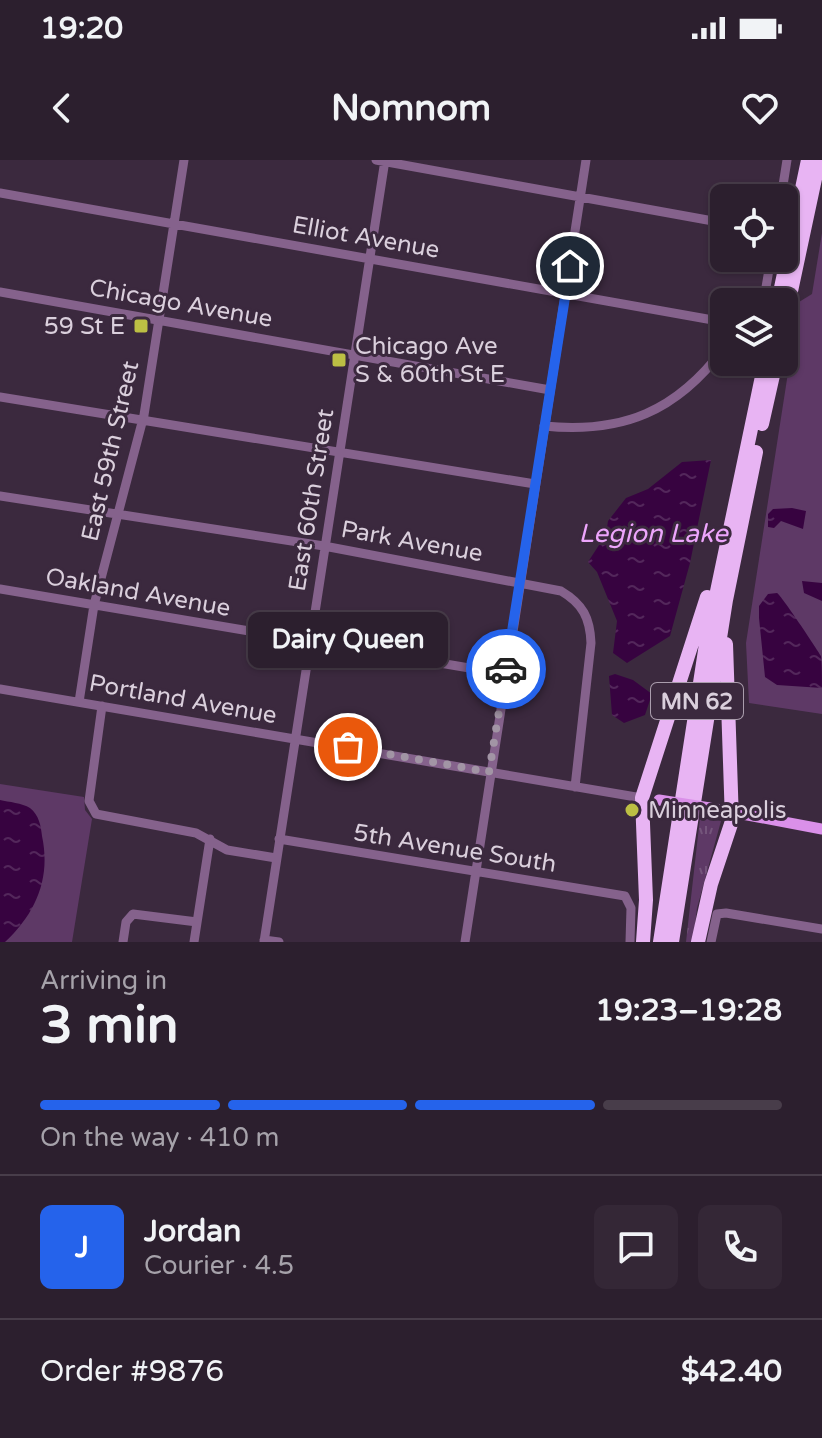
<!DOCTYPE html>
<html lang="en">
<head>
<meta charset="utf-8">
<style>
  :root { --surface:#2c1f2e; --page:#342736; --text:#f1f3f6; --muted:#a6a2aa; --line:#483d4a; --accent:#2563eb }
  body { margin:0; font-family:"Varela Round",sans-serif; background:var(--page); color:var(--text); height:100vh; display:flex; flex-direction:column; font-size:30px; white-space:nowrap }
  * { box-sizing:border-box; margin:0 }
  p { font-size:26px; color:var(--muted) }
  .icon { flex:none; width:44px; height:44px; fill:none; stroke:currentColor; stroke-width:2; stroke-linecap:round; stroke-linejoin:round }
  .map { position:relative; height:782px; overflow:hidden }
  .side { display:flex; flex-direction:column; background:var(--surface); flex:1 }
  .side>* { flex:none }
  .controls { position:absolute; left:710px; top:24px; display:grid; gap:16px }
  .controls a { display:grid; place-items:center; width:88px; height:88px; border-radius:12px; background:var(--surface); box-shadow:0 2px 6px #0004,0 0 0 2px var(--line); font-size:40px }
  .pin { position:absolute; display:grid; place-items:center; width:68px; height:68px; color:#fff; margin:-34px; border:4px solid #fff; border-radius:50%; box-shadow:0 2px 8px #0007 }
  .courier { position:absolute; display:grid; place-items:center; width:80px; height:80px; margin:-40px; border:6px solid #2563eb; border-radius:50%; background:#fff; color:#222; box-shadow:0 2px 10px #0007 }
  .bubble { position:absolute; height:56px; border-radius:12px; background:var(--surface); box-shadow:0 2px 6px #0004,0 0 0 2px var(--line); font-size:26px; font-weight:800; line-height:56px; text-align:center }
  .summary em { font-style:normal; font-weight:800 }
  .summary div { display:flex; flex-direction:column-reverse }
  .summary { display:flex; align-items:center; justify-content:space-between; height:136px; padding:0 40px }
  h1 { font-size:52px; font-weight:800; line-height:60px }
  .bar { display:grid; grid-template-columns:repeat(4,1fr); gap:12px 8px; align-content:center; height:96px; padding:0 40px }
  .bar i { height:10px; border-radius:6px; background:var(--line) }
  .bar .on { background:var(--accent) }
  .bar p { grid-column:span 4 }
  .line { display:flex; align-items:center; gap:20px; padding:0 40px; border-top:2px solid var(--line) }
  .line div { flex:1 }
  .round { display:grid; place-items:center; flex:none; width:84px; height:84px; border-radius:12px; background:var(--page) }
  .status { display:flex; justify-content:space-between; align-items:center; height:56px; padding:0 40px; background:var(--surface); direction:ltr }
  .status svg { height:22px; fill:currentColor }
  header { display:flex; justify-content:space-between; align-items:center; height:104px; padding:0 40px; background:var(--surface); font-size:36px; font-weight:800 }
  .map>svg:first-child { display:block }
</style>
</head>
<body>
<div class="status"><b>19:20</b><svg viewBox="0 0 49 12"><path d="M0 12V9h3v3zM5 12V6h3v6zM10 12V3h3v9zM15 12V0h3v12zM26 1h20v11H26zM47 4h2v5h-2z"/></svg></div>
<header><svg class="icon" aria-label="back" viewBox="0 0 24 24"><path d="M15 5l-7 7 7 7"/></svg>Nomnom<svg class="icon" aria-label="heart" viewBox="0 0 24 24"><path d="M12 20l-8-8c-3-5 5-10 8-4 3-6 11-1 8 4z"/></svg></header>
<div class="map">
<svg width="822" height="782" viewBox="0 0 822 782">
  <defs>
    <pattern id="grass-tufts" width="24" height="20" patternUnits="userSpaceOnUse" patternTransform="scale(2)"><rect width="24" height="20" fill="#5e3966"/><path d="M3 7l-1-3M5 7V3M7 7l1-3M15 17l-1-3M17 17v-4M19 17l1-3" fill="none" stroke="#74557b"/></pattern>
    <pattern id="water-ripples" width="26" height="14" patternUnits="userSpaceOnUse" patternTransform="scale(2)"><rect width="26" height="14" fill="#370340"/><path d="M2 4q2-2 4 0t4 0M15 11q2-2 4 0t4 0" fill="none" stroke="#53275b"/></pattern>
  </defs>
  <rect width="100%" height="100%" fill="#3b293e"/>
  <path fill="url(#grass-tufts)" d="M 700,658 L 721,661 L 697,748 L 693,782 L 686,782 Z"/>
  <path fill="#5e3966" d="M 822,73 L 822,554 L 749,543 L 746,483 L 799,142 L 812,134 Z
    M 0,624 L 84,637 L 85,650 L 92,659 L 72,782 L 0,782 Z"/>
  <path fill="url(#water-ripples)" d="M 711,300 L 690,403 L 670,476 L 627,503 L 613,493 L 617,461 L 597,412 L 588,402 L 599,385 L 612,385 L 606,374 L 608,361 L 626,338 L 648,329 L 682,302 Z
    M 792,348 L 806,351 L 803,369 L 781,361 L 774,368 L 768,367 L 768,354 L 773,349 Z
    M 802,421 L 822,423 L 822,441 L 804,433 Z
    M 777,433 C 781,435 817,489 821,496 C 822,502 822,520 822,528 L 777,525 L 765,517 L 759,458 L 759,446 L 768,434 Z
    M 615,514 L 633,520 L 652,534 L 645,555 L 624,563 L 612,555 L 609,516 Z
    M 0,640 C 9,642 22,643 30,648 C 39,655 41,666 42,676 C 51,718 36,753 5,782 L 0,782 Z"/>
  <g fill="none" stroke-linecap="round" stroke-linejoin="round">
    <path stroke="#85628c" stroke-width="9" d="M 376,0 L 724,63
      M 0,33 L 724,162
      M 781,38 L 787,0
      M 0,132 L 550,230
      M 758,142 L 765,133 L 771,98
      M 0,237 L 535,324
      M 544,266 C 623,274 677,251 724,188
      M 0,336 L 324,386 L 561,431 C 583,444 590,458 591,483 L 575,627
      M 0,429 L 505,514
      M 0,529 L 642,638
      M 79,542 L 94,445 L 144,255 L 184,0
      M 102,546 L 89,641 L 96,654 L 196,673 L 227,690 L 276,698
      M 279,679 L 625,736 L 631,748 L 630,782
      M 264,780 L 279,782
      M 123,782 L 126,762 L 133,754 L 197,762
      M 194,782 L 210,679
      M 264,782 L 385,0
      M 465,782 L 586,0
      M 711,782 L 717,754 L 726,753 L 822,769"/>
    <path stroke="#da90e9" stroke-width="11" d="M 710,648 L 822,669"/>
    <path stroke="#e8b4f3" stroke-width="14" d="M 778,142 L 808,0
      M 784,164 L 819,0
      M 762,264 L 776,202
      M 643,782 L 646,740 L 642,638 L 707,437
      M 660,782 L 706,484 L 765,202
      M 672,782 L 726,440 L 756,292
      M 698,782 L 711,724 L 732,661 L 726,484"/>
    <path stroke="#da90e9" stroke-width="11" d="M 659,640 L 710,648"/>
  </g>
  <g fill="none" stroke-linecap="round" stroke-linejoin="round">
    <path stroke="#a295a5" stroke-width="8" stroke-dasharray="0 14.4" d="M 348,587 L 489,612 L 506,509"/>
    <path stroke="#2563eb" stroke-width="10" d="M 506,509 L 570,106"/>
  </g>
  <g fill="#bcbf44" stroke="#3b293e" stroke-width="3">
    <rect x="133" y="158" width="16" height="16" rx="4"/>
    <rect x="331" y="192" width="16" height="16" rx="4"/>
    <circle cx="632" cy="650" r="8"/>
  </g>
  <g text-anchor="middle" stroke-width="6" stroke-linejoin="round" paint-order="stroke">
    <rect fill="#3b293e" stroke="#aa9dad" stroke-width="2" x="651" y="523" width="92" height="36" rx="6"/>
    <g font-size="22" font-weight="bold" fill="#dacfdc">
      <text x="697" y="549">MN 62</text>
    </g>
    <g font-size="24" fill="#dacfdc" stroke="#3b293e">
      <text transform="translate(366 77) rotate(10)" y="8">Elliot Avenue</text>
      <text transform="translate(181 143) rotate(10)" y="8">Chicago Avenue</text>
      <text transform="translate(110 291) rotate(-77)" y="8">East 59th Street</text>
      <text transform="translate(311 340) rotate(-81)" y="8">East 60th Street</text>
      <text transform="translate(412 381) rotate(10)" y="8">Park Avenue</text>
      <text transform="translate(138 432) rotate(10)" y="8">Oakland Avenue</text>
      <text transform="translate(183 539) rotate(10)" y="8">Portland Avenue</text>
      <text transform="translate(455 688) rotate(9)" y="8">5th Avenue South</text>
    </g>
    <g font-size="24" fill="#dacfdc" stroke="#3b293e" text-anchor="start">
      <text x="125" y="174" text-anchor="end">59 St E</text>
      <text x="355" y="194">Chicago Ave<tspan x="355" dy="28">S &amp; 60th St E</tspan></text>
      <text x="648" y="658">Minneapolis</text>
    </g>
    <g font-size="26" font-style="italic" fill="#eda5fc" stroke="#3b293e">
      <text x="653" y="382">Legion Lake</text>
    </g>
  </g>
</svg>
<div class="controls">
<a><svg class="icon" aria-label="locate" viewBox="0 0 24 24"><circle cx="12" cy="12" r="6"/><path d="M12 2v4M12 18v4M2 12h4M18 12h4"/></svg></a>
<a><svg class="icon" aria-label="layers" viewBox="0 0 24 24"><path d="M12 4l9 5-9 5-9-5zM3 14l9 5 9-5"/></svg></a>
</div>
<div class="pin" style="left:348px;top:587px;background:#ea580c"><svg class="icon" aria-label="bag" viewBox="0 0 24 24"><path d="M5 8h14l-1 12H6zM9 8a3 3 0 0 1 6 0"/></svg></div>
<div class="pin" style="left:570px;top:106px;background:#1f2937"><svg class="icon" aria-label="home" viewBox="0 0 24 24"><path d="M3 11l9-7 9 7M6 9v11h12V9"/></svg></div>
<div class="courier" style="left:506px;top:509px"><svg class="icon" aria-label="car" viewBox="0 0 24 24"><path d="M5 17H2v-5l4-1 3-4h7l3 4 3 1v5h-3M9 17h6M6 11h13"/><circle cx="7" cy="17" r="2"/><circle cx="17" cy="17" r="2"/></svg></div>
<div class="bubble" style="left:248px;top:452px;width:200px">Dairy Queen</div>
</div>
<section class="side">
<div class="summary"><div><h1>3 min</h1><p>Arriving in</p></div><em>19:23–19:28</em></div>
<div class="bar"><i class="on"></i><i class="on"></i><i class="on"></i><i></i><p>On the way · 410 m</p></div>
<div class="line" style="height:144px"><b class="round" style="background:var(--accent);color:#fff">J</b><div><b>Jordan</b><p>Courier · 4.5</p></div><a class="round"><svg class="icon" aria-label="chat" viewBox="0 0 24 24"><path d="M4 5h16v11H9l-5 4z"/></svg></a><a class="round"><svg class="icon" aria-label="phone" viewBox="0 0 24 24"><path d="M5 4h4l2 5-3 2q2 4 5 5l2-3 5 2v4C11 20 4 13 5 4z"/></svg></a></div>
<div class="line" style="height:104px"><div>Order #9876</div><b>$42.40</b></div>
</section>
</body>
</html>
